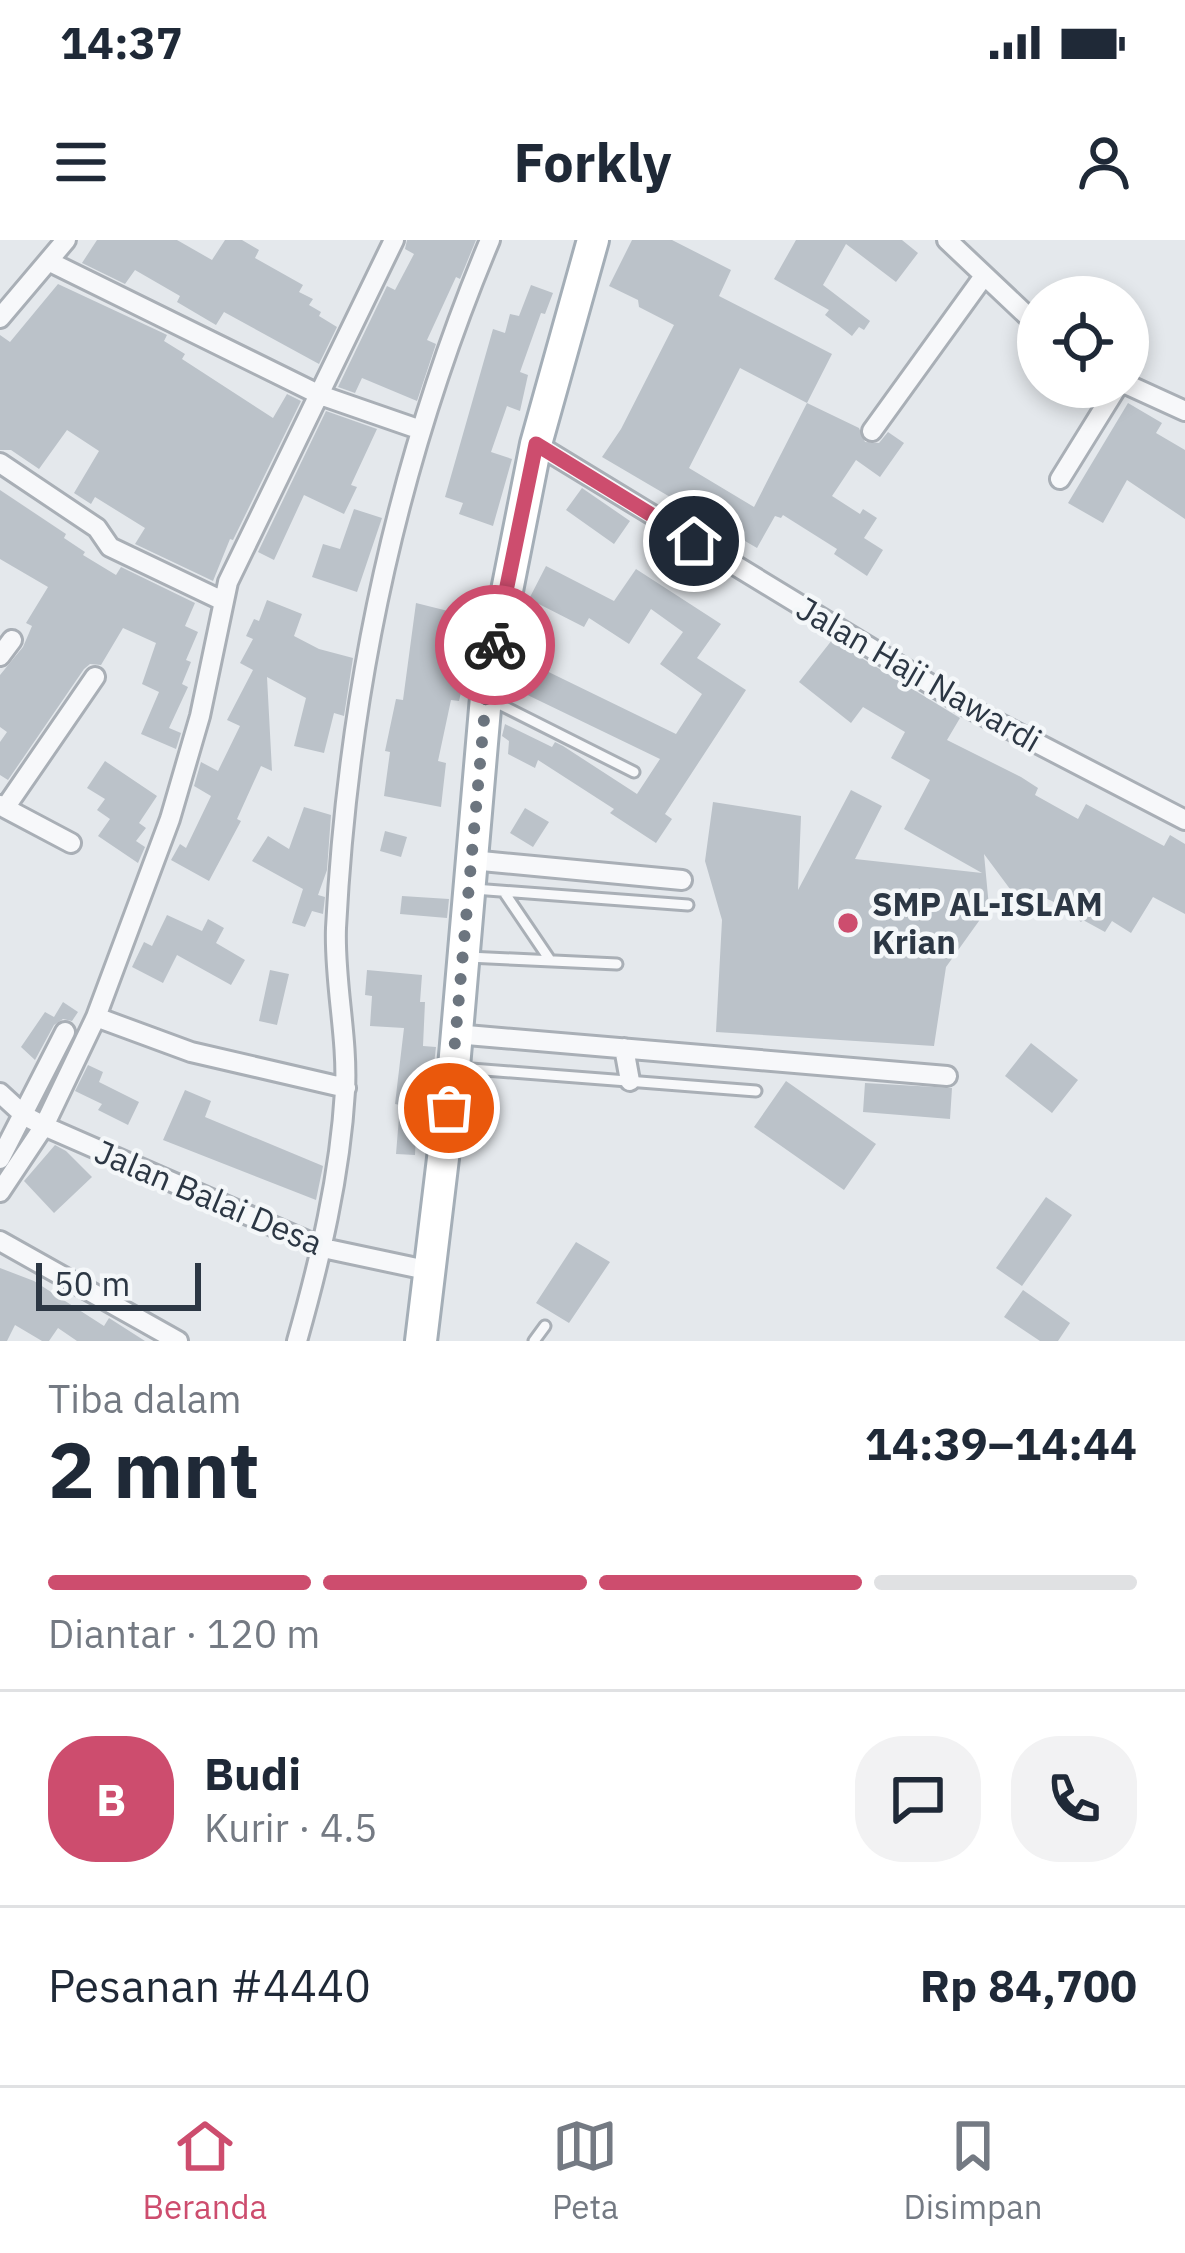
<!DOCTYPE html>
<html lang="id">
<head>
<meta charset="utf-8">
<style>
  :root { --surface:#fff; --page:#f2f2f3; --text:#1f2937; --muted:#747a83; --line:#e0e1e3; --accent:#cd4d6e }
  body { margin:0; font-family:"IBM Plex Sans",sans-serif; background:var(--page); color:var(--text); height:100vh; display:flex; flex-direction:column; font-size:45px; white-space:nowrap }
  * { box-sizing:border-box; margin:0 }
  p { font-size:39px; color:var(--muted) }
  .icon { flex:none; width:66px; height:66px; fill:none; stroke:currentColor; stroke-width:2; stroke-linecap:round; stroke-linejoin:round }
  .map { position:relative; height:1101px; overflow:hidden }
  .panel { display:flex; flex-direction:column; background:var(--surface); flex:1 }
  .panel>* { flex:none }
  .buttons { position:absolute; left:1017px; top:36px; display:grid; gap:24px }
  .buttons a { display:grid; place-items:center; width:132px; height:132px; border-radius:50%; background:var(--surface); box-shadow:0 6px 18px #0003; font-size:60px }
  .scale { position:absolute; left:36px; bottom:30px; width:165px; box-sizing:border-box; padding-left:12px; border:6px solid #2c3744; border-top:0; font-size:33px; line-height:42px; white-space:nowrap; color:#2c3744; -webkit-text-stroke:9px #f4f7f9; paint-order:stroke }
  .pin { position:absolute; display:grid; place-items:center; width:102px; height:102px; color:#fff; margin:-51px; border:6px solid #fff; border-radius:50%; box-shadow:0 3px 12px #0007 }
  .courier { position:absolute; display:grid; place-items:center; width:120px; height:120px; margin:-60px; border:9px solid #cd4d6e; border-radius:50%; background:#fff; color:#222; box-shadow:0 3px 15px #0007 }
  .summary em { font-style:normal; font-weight:700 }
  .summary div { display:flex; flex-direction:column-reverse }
  .summary { display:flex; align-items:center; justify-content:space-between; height:204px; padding:0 48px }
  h1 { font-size:78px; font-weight:700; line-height:90px }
  .bar { display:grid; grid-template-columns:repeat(4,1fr); gap:18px 12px; align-content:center; height:144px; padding:0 48px }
  .bar i { height:15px; border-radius:9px; background:var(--line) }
  .bar .on { background:var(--accent) }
  .bar p { grid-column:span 4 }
  .line { display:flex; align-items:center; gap:30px; padding:0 48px; border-top:3px solid var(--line) }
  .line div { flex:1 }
  .round { display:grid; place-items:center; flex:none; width:126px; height:126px; border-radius:48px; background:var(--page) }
  .status { display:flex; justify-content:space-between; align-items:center; height:84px; padding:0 60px; background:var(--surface); direction:ltr }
  .status svg { height:33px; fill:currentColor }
  header { display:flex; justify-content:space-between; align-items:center; height:156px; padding:0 48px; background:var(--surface); font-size:54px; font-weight:700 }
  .tab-bar { display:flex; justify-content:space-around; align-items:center; height:168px; border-top:3px solid var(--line); background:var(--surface); font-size:33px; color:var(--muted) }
  .tab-bar a { display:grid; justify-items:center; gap:6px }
  .tab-bar .on { color:var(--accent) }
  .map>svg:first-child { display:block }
</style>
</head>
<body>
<div class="status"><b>14:37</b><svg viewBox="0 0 49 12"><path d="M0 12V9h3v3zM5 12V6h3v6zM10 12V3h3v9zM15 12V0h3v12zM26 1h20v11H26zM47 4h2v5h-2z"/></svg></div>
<header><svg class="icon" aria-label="menu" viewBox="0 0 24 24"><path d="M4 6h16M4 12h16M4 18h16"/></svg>Forkly<svg class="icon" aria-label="person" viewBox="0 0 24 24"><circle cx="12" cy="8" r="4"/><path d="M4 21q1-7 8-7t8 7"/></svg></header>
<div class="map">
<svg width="1185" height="1101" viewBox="0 0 1185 1101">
  <rect width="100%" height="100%" fill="#e4e8ec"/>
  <path fill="#bbc2c9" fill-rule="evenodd" d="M 97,0 L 177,0 L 212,20 L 225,0 L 242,0 L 259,10 L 255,18 L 303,45 L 299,52 L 313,59 L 309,65 L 321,72 L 319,76 L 337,87 L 319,124 L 224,72 L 216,85 L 177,62 L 180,56 L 135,30 L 125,44 L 82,23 Z
    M 407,0 L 476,0 L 460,39 L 456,37 L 427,100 L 436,104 L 417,161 L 362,138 L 355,153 L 338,147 L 387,46 L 395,50 L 414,14 L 405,9 Z
    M 632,0 L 672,0 L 731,30 L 719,56 L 832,114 L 807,163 L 859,188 L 865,202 L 879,203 L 888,192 L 904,203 L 880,237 L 856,220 L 832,256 L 860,274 L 863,269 L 877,278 L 864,298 L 883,310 L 867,336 L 834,314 L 837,309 L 783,275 L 781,278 L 775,276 L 757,308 L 602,217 L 621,189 L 674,85 L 639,67 L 638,60 L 609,46 ZM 740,128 L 807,163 L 754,267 L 689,228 Z
    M 796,0 L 902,0 L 918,13 L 896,42 L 846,4 L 823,45 L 870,81 L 864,90 L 859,87 L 852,96 L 825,75 L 829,70 L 774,39 Z
    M 58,44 L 163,93 L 167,95 L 164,101 L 185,114 L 182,119 L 273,178 L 287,154 L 301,161 L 233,300 L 230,299 L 213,341 L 135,304 L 145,288 L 95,257 L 91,264 L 74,253 L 99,211 L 67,190 L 39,229 L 11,210 L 0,210 L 0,95 L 10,102 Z
    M 531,45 L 553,53 L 545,74 L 541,73 L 520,132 L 528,135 L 520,171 L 507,166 L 491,212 L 512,219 L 493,286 L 459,274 L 463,263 L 445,257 L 493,89 L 505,93 L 510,74 L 519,76 Z
    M 1128,163 L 1162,183 L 1156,193 L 1185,210 L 1185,279 L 1127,240 L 1103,283 L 1068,263 Z
    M 326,171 L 377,189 L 351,245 L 357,247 L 344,274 L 304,255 L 274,320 L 258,312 Z
    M 582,248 L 630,281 L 614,304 L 566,270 Z
    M 0,250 L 66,294 L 64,298 L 85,312 L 83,315 L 116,335 L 121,327 L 195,363 L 185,386 L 198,392 L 186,420 L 191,422 L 182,444 L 188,447 L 169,488 L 181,493 L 176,509 L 141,494 L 159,452 L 142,444 L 156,403 L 123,388 L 101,425 L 90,424 L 84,429 L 8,540 L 0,535 L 0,502 L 7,492 L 0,487 L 0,435 L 23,407 L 32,386 L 26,383 L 48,347 L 0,319 Z
    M 354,269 L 382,278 L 357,352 L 312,337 L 323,304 L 340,309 Z
    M 546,326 L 614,361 L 636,329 L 721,384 L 697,418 L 746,450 L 665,574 L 672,579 L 656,603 L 610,573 L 614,569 L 538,520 L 535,528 L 508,514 L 509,501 L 502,496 L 505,484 L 552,507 L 555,502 L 563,506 L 637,554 L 660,519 L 513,448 L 526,421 L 676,494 L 702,454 L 660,424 L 683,392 L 651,369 L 629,404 L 589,378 L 584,387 L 529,359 Z
    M 267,360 L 302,374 L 294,396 L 319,409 L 353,418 L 344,476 L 334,473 L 324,513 L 294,506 L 306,458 L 267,437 L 272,531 L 261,526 L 237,579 L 241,581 L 209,641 L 171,620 L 180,604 L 186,608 L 211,556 L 194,546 L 201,522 L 218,531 L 240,486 L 227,480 L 253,430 L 240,423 L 253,399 L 246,396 L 254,379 L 259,381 Z
    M 416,363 L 468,376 L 463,396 L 474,398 L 459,461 L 451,460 L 438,521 L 446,523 L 441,567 L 384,556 L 390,512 L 385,511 L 396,459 L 403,460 Z
    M 832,400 L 960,478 L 947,500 L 1021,537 L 1038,548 L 1035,555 L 1078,579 L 1086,564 L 1164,606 L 1170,595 L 1185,604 L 1185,674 L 1153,657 L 1131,693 L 1112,681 L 1105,692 L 1083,680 L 1081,682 L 1052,661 L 1024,649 L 1018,653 L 1010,649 L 984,614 L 989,667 L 946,727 L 934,806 L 716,792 L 722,680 L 705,621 L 713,562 L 801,576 L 798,650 L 851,550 L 882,566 L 855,619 L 982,633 L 904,589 L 930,540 L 891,518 L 905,492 L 863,467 L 851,483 L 799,442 Z
    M 105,521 L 157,556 L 139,583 L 146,588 L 136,601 L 145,607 L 138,623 L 98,596 L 110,579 L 97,570 L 105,559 L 87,548 Z
    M 304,567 L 331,575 L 327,630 L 318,655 L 325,657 L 323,674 L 312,671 L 305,687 L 292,683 L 303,649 L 252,621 L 268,596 L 289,609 Z
    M 525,568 L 549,582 L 533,607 L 510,593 Z
    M 385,591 L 407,597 L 401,617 L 380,611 Z
    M 402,656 L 449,659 L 447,678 L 400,674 Z
    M 167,675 L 202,691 L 208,679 L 224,688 L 216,703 L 245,720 L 231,745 L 177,715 L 163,743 L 132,727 L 144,702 L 152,706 Z
    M 270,730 L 289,734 L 277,785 L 259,781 Z
    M 367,730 L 422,735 L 420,762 L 425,762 L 423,806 L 436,807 L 426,892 L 416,892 L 415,915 L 396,914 L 400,865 L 395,864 L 404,788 L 370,786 L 372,756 L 365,755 Z
    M 63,762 L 78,772 L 72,781 L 63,779 L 54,785 L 35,820 L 21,807 L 45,772 L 54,777 Z
    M 1031,803 L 1078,840 L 1052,873 L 1005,836 Z
    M 88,825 L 103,832 L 99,842 L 139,862 L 128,885 L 98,870 L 102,864 L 75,851 Z
    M 786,841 L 876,904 L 844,950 L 754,887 Z
    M 865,843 L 952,848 L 950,879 L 863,872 Z
    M 185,850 L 211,861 L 205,877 L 323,926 L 316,960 L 163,900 Z
    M 55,905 L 66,911 L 92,937 L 54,973 L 24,941 Z
    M 1046,957 L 1072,975 L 1022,1046 L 996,1028 Z
    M 576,1002 L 610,1022 L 569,1083 L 536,1063 Z
    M 0,1028 L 34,1041 L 104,1086 L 109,1078 L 145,1101 L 77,1101 L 58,1088 L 49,1101 L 42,1101 L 15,1085 L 7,1101 L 0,1101 Z
    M 1023,1050 L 1070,1083 L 1058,1101 L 1040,1101 L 1004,1077 Z"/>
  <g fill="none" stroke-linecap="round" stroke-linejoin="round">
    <g stroke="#a9afb6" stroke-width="15">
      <path id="service" d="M 491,460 L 634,532
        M 474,649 L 688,665
        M 504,652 L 550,720
        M 468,717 L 617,724
        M 459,828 L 756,851
        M 534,1101 L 545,1086"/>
    </g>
    <g stroke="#a9afb6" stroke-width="24">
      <path id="minor" d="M 947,0 L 1038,86
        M 50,22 L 320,155 L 421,190
        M 0,78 L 66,0
        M 1128,145 L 1185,171
        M 872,191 L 984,36
        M 536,204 L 971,469 L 1185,580
        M 0,223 L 97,288 L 110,307 L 223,361
        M 1060,239 L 1117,147
        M 0,416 L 12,400
        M 0,565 L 5,568 L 95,437
        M 5,568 L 71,603
        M 471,620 L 682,640
        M 96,777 L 191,812 L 346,848
        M 455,794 L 947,836
        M 624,808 L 630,841
        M 0,853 L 25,876 L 44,886 L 323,1008 L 431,1031
        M 0,919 L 65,792
        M 0,952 L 44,886 L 96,777 L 170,579 L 200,476 L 228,342 L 394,0
        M 0,1001 L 178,1101
        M 297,1101 C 320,1020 340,936 345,851 C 348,797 334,742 336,688 C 348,451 398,219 490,0"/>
    </g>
    <g stroke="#a4aeb7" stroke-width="36">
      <path id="primary" d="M 421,1101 L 454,827 L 486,457 L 536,204 L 593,0"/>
    </g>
    <use href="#service" stroke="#f7f8fa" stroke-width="9"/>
    <use href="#minor" stroke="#f7f8fa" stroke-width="18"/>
    <use href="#primary" stroke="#fff" stroke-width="30"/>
  </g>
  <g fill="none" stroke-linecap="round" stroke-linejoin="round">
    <path stroke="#6c757f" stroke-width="12" stroke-dasharray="0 21.6" d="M 449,868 L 486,457 L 495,405"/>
    <path stroke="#cd4d6e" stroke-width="15" d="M 495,405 L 536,204 L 694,301"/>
  </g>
  <circle fill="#cd4d6e" stroke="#f4f7f9" stroke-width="4.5" cx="848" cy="683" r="12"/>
  <g text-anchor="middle" stroke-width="9" stroke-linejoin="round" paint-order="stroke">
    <g font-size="33" fill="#2c3744" stroke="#f4f7f9">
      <text transform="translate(919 434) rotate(30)" y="12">Jalan Haji Nawardi</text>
      <text transform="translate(209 957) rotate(23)" y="12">Jalan Balai Desa</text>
    </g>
    <g font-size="33" font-weight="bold" fill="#2c3744" stroke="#f4f7f9" text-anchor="start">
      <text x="872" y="676">SMP AL-ISLAM<tspan x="872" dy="38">Krian</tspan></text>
    </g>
  </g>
</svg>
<div class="buttons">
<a><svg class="icon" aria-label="locate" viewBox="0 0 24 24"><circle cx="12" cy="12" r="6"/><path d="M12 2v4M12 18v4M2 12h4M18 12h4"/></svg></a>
</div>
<div class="scale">50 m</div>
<div class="pin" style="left:449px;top:868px;background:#ea580c"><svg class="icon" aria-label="bag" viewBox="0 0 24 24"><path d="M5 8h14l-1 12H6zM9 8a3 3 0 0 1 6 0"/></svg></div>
<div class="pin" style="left:694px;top:301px;background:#1f2937"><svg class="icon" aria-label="home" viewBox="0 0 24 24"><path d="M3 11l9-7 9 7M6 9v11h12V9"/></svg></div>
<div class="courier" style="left:495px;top:405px"><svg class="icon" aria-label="bike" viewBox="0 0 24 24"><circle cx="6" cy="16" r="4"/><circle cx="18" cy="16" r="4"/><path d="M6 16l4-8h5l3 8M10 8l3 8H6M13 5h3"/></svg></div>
</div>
<section class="panel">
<div class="summary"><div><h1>2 mnt</h1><p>Tiba dalam</p></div><em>14:39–14:44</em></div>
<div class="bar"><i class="on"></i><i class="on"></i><i class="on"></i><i></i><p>Diantar · 120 m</p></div>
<div class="line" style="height:216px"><b class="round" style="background:var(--accent);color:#fff">B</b><div><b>Budi</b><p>Kurir · 4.5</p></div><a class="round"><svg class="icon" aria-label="chat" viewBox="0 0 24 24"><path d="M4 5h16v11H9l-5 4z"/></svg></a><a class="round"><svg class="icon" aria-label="phone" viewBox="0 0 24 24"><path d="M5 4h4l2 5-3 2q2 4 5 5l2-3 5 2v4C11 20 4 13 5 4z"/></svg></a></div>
<div class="line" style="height:156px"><div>Pesanan #4440</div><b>Rp 84,700</b></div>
</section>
<nav class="tab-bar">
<a class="on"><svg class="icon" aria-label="home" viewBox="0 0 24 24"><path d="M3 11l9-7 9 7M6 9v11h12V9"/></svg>Beranda</a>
<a><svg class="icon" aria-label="map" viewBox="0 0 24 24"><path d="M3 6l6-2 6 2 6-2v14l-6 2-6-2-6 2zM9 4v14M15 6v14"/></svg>Peta</a>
<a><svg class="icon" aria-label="saved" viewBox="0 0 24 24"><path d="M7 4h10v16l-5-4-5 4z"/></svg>Disimpan</a>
</nav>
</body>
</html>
